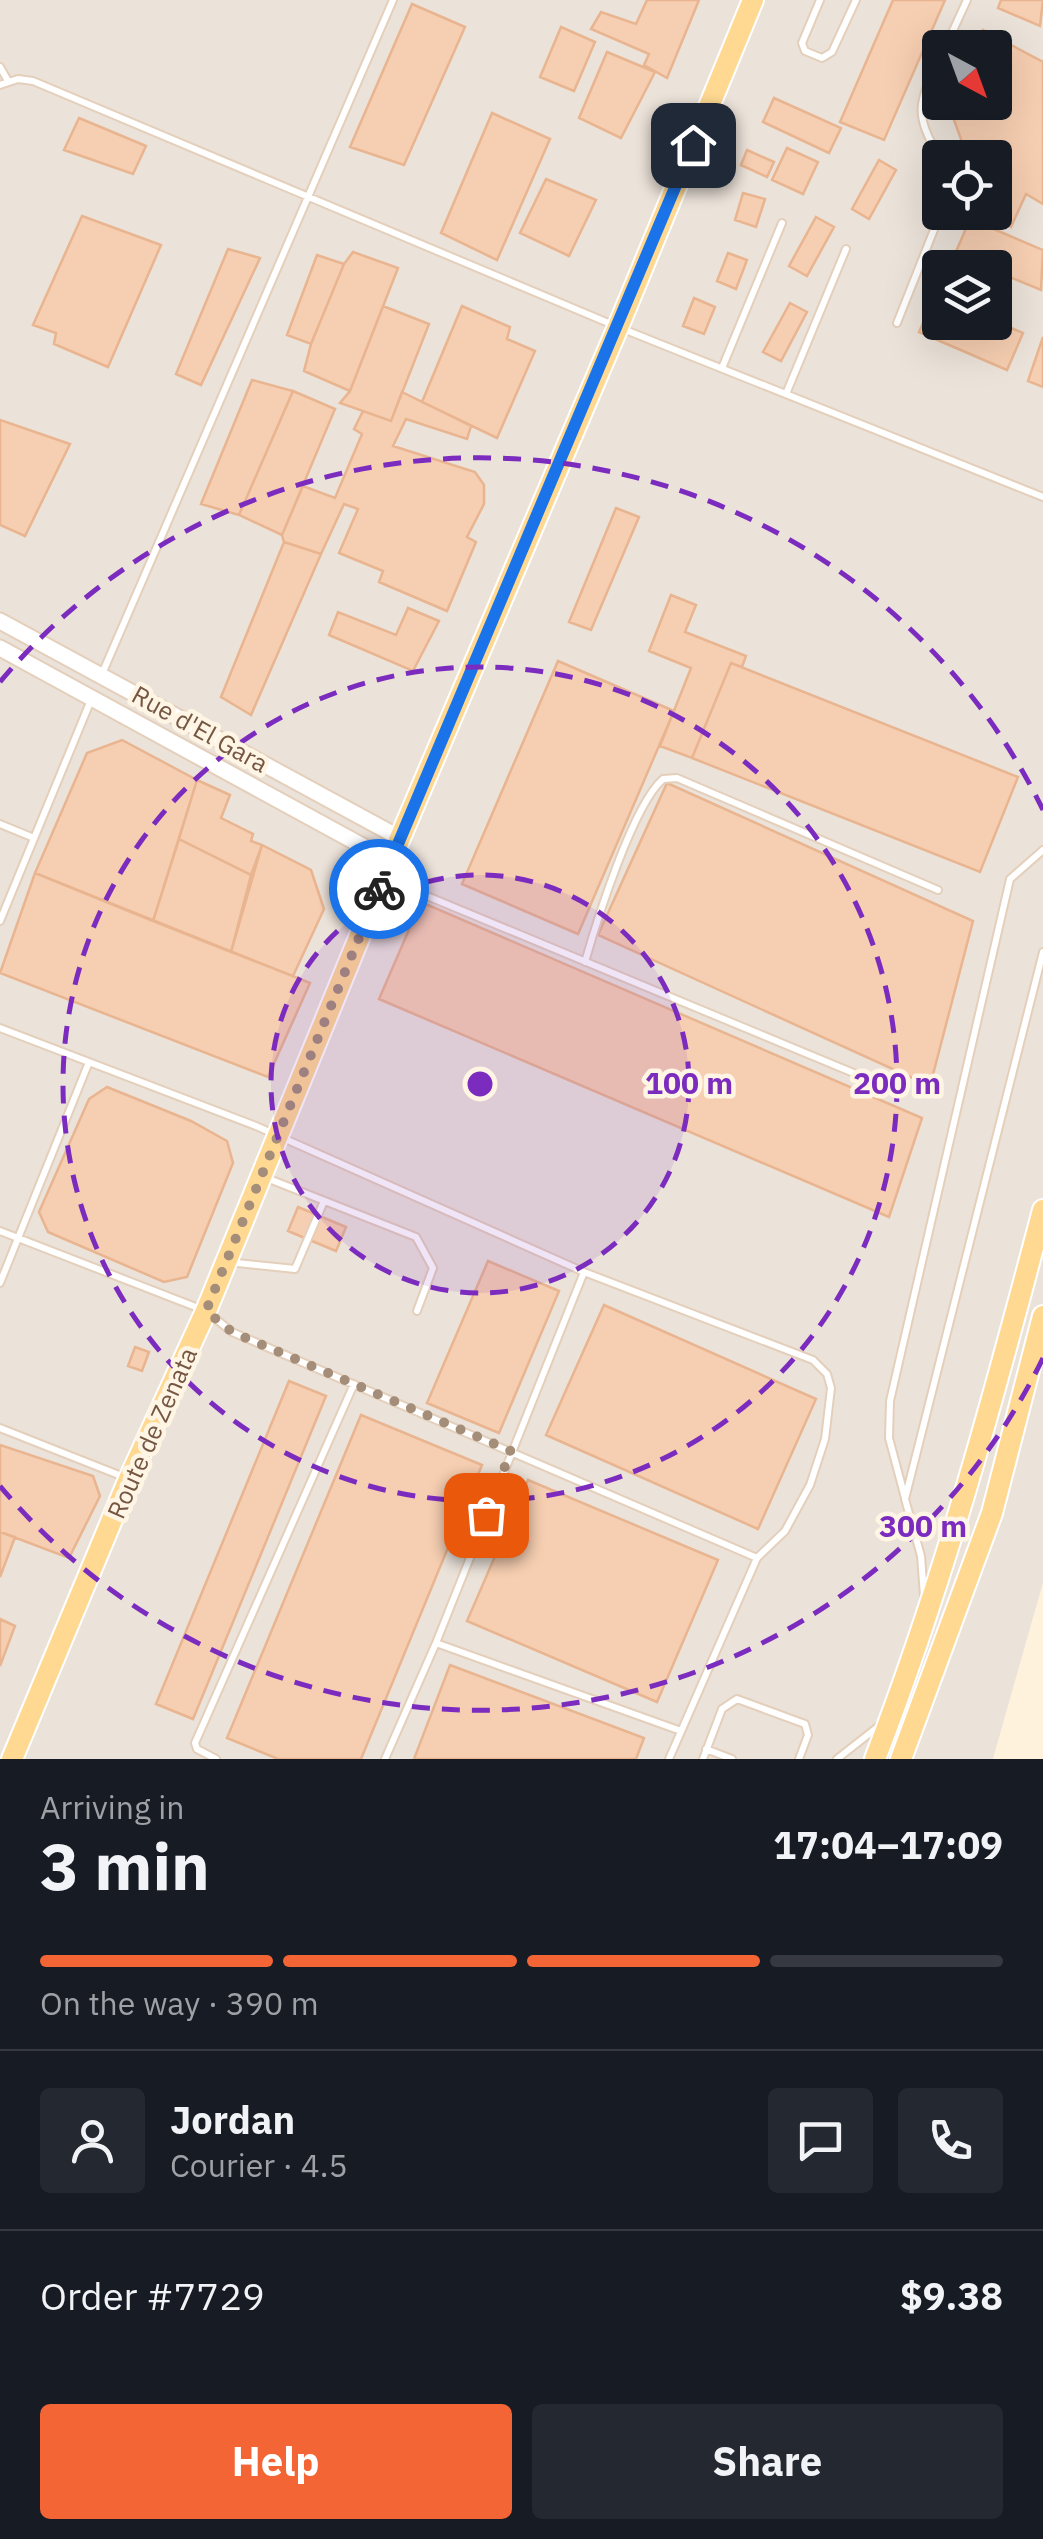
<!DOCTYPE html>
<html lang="en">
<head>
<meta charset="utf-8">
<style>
  :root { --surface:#171b24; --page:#242831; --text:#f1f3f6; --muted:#9ea1a6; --line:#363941; --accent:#f36535 }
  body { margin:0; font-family:"IBM Plex Sans",sans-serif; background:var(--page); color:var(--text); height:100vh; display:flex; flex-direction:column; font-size:38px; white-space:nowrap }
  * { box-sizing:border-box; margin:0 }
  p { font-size:32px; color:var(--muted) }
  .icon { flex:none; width:55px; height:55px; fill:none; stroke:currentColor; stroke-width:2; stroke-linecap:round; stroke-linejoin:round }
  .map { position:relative; height:1759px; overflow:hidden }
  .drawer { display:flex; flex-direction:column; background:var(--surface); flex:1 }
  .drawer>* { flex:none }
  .needle { width:65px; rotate:139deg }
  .controls { position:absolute; left:922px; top:30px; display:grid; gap:20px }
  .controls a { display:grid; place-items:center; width:90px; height:90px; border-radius:10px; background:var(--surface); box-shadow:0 10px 40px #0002; font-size:50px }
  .pin { position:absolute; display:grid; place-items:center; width:85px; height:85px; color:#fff; margin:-42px; border-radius:20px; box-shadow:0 5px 15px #0006 }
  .courier { position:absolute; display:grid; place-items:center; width:100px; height:100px; margin:-50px; border:8px solid #1a73e8; border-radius:50%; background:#fff; color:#222; box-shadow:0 2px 12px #0007 }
  .head em { font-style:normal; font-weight:800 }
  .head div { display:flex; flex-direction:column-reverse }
  .head { display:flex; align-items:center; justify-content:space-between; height:170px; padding:0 40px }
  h1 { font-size:65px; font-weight:800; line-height:75px }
  .bar { display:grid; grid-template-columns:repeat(4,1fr); gap:15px 10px; align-content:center; height:120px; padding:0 40px }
  .bar i { height:12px; border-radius:8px; background:var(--line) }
  .bar .on { background:var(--accent) }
  .bar p { grid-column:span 4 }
  .line { display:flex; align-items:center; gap:25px; padding:0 40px; border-top:2px solid var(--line) }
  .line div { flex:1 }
  .round { display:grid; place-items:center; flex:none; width:105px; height:105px; border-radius:10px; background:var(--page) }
  .action { display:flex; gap:20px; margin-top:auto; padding:20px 40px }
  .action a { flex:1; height:115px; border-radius:10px; background:var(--accent); color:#fff; font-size:40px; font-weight:800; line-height:115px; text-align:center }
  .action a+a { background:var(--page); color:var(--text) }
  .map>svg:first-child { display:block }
</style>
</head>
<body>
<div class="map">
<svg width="1043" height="1759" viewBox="0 0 1043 1759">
  <rect width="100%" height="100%" fill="#fef2dc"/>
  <path fill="#ebe2d9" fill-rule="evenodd" d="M 0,0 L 1043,0 L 1043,1583 L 993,1759 L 0,1759 ZM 940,48 L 995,48 L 995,102 L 940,102 ZM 940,158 L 995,158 L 995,212 L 940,212 ZM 940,268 L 995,268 L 995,322 L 940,322 Z"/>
  <path fill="#fef2dc" d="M 1043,1583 L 1043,1742 L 1040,1754 L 1038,1759 L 993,1759 Z"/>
  <path fill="#f6ceb1" stroke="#e9b590" stroke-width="2.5" d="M 647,0 L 699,0 L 667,78 L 644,65 L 649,54 L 591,29 L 601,12 L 636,24 Z
    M 893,0 L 945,0 L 884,140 L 840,122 Z
    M 1001,0 L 1043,0 L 1040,26 L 998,8 Z
    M 412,4 L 465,27 L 404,165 L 350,147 Z
    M 561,27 L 595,42 L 574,91 L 540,77 Z
    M 983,30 L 1043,62 L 1043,204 L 1026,194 L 1011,227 L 984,212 L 995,212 L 995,158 L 976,158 L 978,153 L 965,150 L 951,112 L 954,102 L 995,102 L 995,48 L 976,48 Z
    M 607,52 L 655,72 L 621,138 L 579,118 Z
    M 774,98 L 841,128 L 829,153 L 763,122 Z
    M 492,113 L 550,139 L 497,260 L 441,233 Z
    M 79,118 L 146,146 L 133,174 L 64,150 Z
    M 787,148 L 818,162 L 803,194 L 772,180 Z
    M 747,150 L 774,162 L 767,177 L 741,165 Z
    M 879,160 L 896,170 L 869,219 L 852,209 Z
    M 546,179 L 596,200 L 569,256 L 520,233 Z
    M 743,193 L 765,199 L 756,227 L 735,220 Z
    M 82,216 L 161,245 L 108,367 L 54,344 L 56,333 L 33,325 Z
    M 816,217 L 834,227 L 807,276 L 789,266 Z
    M 970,219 L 1043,250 L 1041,290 L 995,271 L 995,268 L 955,254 Z
    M 228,249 L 260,258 L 201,385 L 176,374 Z
    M 353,252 L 398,268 L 350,391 L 304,371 L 311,344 L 344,264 Z
    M 728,253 L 747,260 L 736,289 L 717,281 Z
    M 317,255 L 344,264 L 311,344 L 287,335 Z
    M 935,296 L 940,298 L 940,322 L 995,321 L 1023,333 L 1007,370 L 919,332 Z
    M 694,298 L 715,307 L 704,334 L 683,326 Z
    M 790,303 L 807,312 L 781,361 L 763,352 Z
    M 383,306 L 429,324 L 391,421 L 340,403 L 350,391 Z
    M 462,306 L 510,327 L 507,339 L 535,351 L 497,438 L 422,402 Z
    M 1043,337 L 1043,387 L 1028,381 Z
    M 252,380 L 293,391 L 239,515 L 201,504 Z
    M 293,391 L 335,409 L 282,535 L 239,515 Z
    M 402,392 L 471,426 L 467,439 L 406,419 L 393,446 L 475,472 L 484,485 L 484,504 L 467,537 L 476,542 L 447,611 L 379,582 L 383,571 L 339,553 L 358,509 L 344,504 L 321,554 L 284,542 L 282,535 L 303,486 L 335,498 L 362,434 L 354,429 L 363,411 L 391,421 Z
    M 0,420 L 70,444 L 25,536 L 0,525 Z
    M 616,508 L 639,517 L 591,630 L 569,622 Z
    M 284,542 L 321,554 L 251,715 L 221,697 Z
    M 671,595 L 696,605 L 685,632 L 746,656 L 742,667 L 731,663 L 692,758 L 660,746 L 691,668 L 649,651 Z
    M 408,608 L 439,621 L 413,671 L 329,635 L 338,612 L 396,635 Z
    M 558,661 L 674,711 L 578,934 L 462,884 Z
    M 731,663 L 1018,777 L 980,872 L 692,758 Z
    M 122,740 L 197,780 L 153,921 L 35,873 L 87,753 Z
    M 197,780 L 230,795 L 221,818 L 253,834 L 251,841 L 262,845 L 251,875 L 179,839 Z
    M 667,783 L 973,921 L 930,1086 L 598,935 Z
    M 179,839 L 251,875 L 231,952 L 153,921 Z
    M 262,845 L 311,870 L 324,909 L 293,976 L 231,952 Z
    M 35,873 L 310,983 L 268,1077 L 0,973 Z
    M 421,902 L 922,1118 L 889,1217 L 379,999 Z
    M 107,1087 L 191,1121 L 227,1141 L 233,1163 L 187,1277 L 164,1282 L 48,1232 L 39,1212 L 89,1099 Z
    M 298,1207 L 346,1227 L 336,1251 L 288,1231 Z
    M 488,1261 L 559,1291 L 499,1433 L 427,1403 Z
    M 604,1305 L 816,1399 L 758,1529 L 546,1435 Z
    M 135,1347 L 149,1352 L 142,1371 L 128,1366 Z
    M 289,1381 L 326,1396 L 193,1719 L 156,1704 Z
    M 361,1415 L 482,1465 L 361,1759 L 278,1759 L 227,1738 Z
    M 0,1445 L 93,1476 L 100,1496 L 69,1558 L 0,1532 Z
    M 528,1480 L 718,1560 L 657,1702 L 467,1621 Z
    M 0,1532 L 15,1537 L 0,1577 Z
    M 0,1619 L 15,1626 L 0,1666 Z
    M 450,1665 L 644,1738 L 636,1759 L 414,1759 Z"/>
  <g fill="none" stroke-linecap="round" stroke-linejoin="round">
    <g stroke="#e4cfbb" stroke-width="10">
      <path id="service" d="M 820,0 L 802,43 L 805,51 L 822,58 L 832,52 L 856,0
        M 945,48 L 967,0
        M 940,58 C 917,106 914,112 940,159
        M 0,67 L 8,81
        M 0,85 L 18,79 L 33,81 L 618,327 L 1043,497
        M 897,323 L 941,212
        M 722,368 L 782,223
        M 786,394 L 846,249
        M 102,674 L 393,0
        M 0,824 L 34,838
        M 386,879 L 897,1091
        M 0,921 L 91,700
        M 585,962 C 597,920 633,805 663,779 L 677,778 L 938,890
        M 0,1028 L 256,1126 L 584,1272 L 813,1360 L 827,1374 L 831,1388 L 825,1439 L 810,1485 L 785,1531 L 757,1558 L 669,1759
        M 264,1177 L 416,1237 L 433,1268 L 417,1311
        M 0,1231 L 206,1311 L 232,1332 L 757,1558
        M 228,1262 L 295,1269 L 324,1201
        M 0,1283 L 89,1062
        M 0,1428 L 124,1477
        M 905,1498 L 889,1438 L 890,1401 L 1010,879 L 1043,850
        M 924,1596 L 921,1556 L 905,1499 L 1043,952
        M 436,1643 L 681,1731
        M 706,1749 L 732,1759
        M 216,1759 L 197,1749 L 195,1743 L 354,1384
        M 385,1759 L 436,1643 L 584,1272
        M 703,1759 L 722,1709 L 737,1699 L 805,1724 L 808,1735 L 799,1759
        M 837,1759 L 879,1726"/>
    </g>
    <g stroke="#e4cfbb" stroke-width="19">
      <path id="tertiary" d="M 0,621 L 400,838
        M 0,648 L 390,861"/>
    </g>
    <g stroke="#fff" stroke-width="24">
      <path id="primary" d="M 12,1759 L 129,1479 L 206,1311 L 400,838 L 618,327 L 753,0
        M 875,1759 C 944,1580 994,1396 1043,1210
        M 901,1759 L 992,1513 L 1043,1316"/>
    </g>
    <use href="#service" stroke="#fff" stroke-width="6"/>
    <use href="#tertiary" stroke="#fff" stroke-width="15"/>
    <use href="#primary" stroke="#ffd992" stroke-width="20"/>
  </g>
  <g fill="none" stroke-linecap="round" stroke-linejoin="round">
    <path stroke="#a48d79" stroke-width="10" stroke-dasharray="0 18" d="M 379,889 L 206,1311 L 232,1332 L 511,1451 L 486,1515"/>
    <path stroke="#1a73e8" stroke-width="12" d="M 379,889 L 693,145"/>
  </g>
  <circle cx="480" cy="1084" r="209" fill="#7b2cbf" fill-opacity=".12"/>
  <g fill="none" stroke="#7b2cbf" stroke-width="5" stroke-dasharray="18 12">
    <circle cx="480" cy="1084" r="209"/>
    <circle cx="480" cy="1084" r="417"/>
    <path d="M1043 1358A626 626 0 0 1 0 1486M0 682A626 626 0 0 1 1043 810"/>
  </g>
  <g text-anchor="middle" stroke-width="9" stroke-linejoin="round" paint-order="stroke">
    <g font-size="25" fill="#745643" stroke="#fff5e4">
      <text transform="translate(200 729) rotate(29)" y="9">Rue d'El Gara</text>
      <text transform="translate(152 1433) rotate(-66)" y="9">Route de Zenata</text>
    </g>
  </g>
  <circle cx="480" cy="1084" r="15" fill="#7b2cbf" stroke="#fff5e4" stroke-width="5"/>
  <g font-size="30" text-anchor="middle" font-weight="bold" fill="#7b2cbf" stroke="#fff5e4" stroke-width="9" stroke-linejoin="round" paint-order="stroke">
    <text x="689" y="1094">100 m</text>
    <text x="897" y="1094">200 m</text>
    <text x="923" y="1537">300 m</text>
  </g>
</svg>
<div class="controls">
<a><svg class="needle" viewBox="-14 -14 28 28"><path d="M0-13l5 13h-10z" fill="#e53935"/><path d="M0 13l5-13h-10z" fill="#9ea1a6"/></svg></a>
<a><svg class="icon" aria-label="locate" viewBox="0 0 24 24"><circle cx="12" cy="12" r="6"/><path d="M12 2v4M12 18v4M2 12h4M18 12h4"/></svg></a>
<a><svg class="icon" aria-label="layers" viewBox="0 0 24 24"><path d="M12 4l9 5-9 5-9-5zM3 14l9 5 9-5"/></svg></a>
</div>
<div class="pin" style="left:486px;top:1515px;background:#ea580c"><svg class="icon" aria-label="bag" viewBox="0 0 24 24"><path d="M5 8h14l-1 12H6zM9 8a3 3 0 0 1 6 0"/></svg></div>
<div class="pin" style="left:693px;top:145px;background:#1f2937"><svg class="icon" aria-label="home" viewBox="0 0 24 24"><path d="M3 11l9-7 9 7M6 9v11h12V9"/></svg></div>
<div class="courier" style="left:379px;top:889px"><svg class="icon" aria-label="bike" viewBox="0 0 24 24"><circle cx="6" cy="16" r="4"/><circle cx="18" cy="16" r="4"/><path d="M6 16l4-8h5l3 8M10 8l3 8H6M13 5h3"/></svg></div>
</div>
<section class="drawer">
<div class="head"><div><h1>3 min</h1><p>Arriving in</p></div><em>17:04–17:09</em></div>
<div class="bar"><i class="on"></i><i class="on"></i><i class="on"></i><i></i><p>On the way · 390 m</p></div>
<div class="line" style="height:180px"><a class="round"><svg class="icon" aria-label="person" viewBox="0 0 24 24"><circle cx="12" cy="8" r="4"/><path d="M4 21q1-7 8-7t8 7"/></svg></a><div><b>Jordan</b><p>Courier · 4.5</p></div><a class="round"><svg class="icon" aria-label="chat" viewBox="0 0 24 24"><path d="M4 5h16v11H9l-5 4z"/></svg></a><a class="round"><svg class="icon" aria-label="phone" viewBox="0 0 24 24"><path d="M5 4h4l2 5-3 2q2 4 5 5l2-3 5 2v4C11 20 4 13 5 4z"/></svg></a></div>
<div class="line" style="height:130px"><div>Order #7729</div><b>$9.38</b></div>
<div class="action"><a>Help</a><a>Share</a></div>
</section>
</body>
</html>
